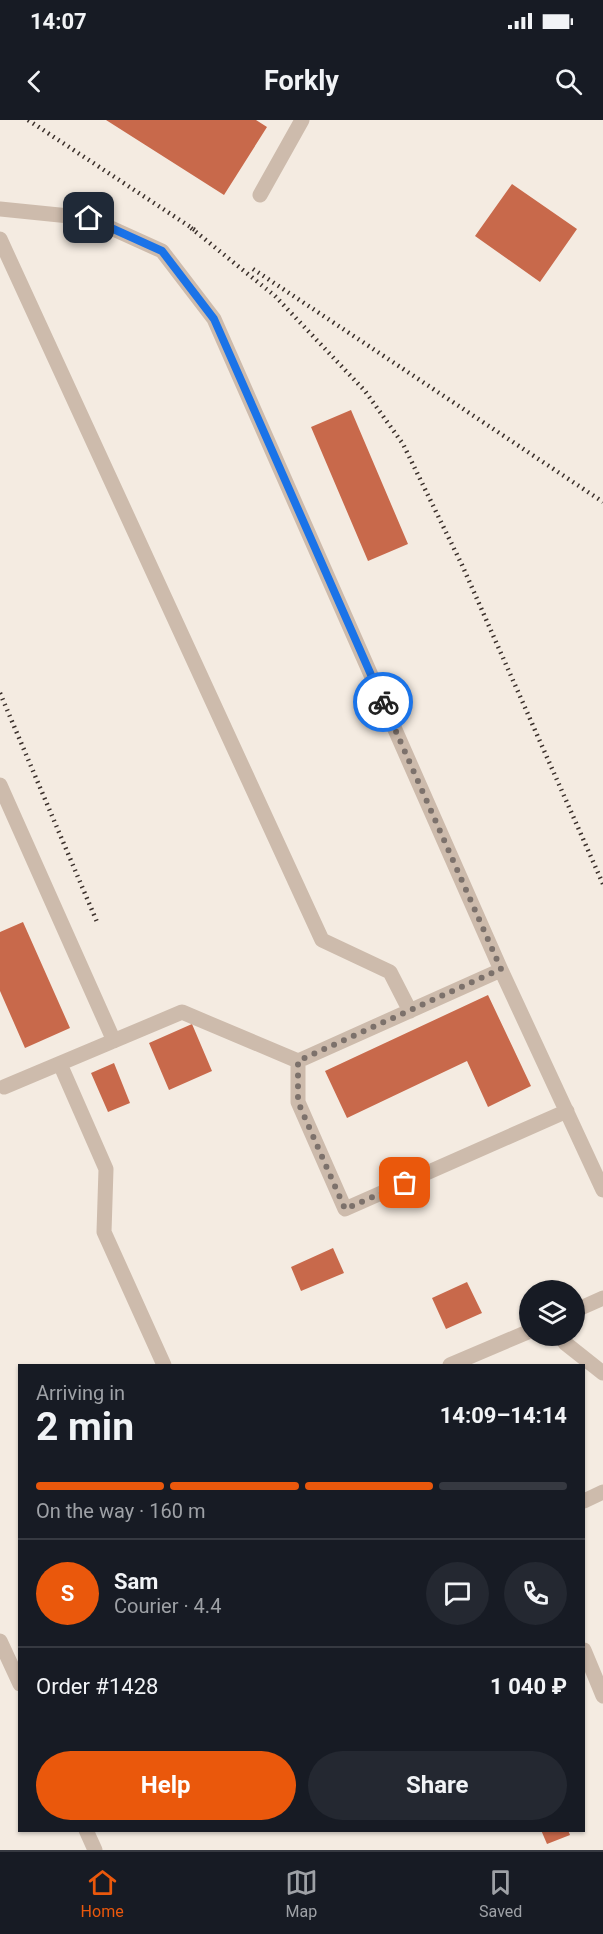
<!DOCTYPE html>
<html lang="en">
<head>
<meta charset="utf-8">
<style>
  :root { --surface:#171b24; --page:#242831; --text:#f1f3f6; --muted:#9ea1a6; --line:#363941; --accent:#ea580c }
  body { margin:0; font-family:Roboto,sans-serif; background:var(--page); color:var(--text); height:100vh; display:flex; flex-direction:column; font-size:22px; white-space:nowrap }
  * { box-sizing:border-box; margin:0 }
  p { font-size:20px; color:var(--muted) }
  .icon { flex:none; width:33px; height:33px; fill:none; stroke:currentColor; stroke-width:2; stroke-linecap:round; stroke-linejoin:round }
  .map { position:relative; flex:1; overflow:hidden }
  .sheet { position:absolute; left:18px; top:1244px; width:567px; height:468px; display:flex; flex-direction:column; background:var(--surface); border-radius:0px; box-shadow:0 2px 4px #0004 }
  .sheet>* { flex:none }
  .fabs { position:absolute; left:519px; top:1160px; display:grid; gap:12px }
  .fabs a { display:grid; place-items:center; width:66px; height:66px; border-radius:50%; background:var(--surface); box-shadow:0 2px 4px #0004; font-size:30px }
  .pin { position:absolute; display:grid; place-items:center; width:51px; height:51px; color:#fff; margin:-26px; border-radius:12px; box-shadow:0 3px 9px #0006 }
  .courier { position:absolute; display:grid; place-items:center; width:60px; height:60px; margin:-30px; border:4px solid #1a73e8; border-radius:50%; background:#fff; color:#222; box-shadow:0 2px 8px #0007 }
  .overview em { font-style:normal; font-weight:700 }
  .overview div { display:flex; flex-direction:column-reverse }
  .overview { display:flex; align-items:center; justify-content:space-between; height:102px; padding:0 18px }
  h1 { font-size:39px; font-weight:700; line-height:45px }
  .bar { display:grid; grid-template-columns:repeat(4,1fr); gap:9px 6px; align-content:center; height:72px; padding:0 18px }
  .bar i { height:8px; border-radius:4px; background:var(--line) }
  .bar .current { background:var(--accent) }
  .bar p { grid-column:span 4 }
  .line { display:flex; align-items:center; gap:15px; padding:0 18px; border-top:2px solid var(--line) }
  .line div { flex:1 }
  .round { display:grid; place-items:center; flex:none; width:63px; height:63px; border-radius:32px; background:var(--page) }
  .primary-button { display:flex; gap:12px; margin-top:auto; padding:12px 18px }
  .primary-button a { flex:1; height:69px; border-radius:36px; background:var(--accent); color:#fff; font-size:24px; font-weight:700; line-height:69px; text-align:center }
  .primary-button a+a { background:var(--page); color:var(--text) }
  .status { display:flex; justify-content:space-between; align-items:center; height:42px; padding:0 30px; background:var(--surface); direction:ltr }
  .status svg { height:16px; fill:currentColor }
  header { display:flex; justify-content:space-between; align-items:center; height:78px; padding:0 18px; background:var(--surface); font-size:27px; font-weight:700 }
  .menu { display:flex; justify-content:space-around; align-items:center; height:84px; border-top:2px solid var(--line); background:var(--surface); font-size:16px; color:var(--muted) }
  .menu a { display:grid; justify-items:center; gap:3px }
  .menu .current { color:var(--accent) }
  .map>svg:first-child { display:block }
</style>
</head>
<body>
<div class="status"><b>14:07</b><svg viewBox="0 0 49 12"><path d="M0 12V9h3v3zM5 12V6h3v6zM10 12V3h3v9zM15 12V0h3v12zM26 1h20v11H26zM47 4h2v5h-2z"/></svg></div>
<header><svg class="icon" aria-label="back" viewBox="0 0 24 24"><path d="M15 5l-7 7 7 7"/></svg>Forkly<svg class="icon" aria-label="search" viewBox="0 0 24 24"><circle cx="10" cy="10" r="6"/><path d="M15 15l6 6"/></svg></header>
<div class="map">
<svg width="603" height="1730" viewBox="0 0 603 1730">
  <rect width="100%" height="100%" fill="#f4ebe1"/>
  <path fill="#c8694b" d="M 106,0 L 256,0 L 267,7 L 224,75 Z
    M 512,64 L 577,109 L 540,162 L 475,116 Z
    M 351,290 L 408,424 L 368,441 L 311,307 Z
    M 23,802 L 70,908 L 25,928 L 0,871 L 0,812 Z
    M 488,875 L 531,966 L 488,987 L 467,941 L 347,998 L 325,951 Z
    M 192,904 L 212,951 L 169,970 L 149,923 Z
    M 114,943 L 130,983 L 108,992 L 91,953 Z
    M 333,1128 L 344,1153 L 301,1171 L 291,1147 Z
    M 467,1162 L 482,1193 L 446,1209 L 432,1178 Z
    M 541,1710 L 568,1710 L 570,1715 L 547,1724 Z"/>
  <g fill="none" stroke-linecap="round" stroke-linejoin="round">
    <path stroke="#cdbbac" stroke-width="15" d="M 260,75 L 302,0
      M 0,89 L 89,98 L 162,131 L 214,199 L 501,850 L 603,1070
      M 0,119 L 322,820 L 390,852 L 410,891
      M 0,665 L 114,921
      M 298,941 L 298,982 L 345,1089 L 567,991
      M 60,944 L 106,1049 L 104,1112 L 164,1245
      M 4,967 L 182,892 L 298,941 L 501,850
      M 574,1191 L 603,1178
      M 561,1215 L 565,1223 L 603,1253
      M 450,1245 L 530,1211
      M 584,1381 L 603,1372
      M 0,1521 L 20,1564
      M 584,1530 L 603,1576
      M 86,1710 L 95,1730"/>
    <path stroke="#3b302b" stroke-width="4.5" stroke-dasharray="1.5 4.5" stroke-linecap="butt" d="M 28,0 L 198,112
      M 191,108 L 275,176 L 365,271 L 403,324 L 462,445 L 603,764
      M 253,149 L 603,382
      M 0,573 L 97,802"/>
  </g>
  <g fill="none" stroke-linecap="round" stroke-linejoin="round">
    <path stroke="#7c716b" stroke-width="6" stroke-dasharray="0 10.8" d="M 383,582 L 501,849 L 298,941 L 298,982 L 345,1089 L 405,1063"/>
    <path stroke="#1a73e8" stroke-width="8" d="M 89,98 L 162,131 L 214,199 L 383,582"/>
  </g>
</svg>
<div class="fabs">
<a><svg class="icon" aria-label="layers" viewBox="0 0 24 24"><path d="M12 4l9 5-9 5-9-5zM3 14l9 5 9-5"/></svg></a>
</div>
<div class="pin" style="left:405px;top:1063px;background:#ea580c"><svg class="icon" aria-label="bag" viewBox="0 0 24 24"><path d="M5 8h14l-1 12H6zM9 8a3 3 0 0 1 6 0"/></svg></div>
<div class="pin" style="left:89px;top:98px;background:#1f2937"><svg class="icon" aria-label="home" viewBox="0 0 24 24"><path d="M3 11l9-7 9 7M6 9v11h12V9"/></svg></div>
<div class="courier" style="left:383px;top:582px"><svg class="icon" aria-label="bike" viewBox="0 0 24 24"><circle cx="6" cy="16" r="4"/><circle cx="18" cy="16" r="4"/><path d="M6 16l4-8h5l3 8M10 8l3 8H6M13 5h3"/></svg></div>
<section class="sheet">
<div class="overview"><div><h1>2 min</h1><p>Arriving in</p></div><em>14:09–14:14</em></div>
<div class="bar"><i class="current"></i><i class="current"></i><i class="current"></i><i></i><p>On the way · 160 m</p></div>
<div class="line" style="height:108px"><b class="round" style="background:var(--accent);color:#fff">S</b><div><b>Sam</b><p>Courier · 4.4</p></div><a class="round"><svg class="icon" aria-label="chat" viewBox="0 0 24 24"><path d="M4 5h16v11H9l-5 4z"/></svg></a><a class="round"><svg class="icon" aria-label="phone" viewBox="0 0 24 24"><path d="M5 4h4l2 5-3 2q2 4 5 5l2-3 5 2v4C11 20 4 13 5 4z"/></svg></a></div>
<div class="line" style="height:78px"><div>Order #1428</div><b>1 040 ₽</b></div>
<div class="primary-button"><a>Help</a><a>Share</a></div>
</section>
</div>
<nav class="menu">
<a class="current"><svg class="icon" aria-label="home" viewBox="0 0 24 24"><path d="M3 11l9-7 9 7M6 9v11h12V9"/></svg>Home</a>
<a><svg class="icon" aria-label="map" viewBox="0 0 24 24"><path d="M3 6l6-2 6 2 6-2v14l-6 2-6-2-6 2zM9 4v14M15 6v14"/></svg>Map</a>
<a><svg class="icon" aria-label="saved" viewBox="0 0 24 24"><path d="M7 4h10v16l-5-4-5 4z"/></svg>Saved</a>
</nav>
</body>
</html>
